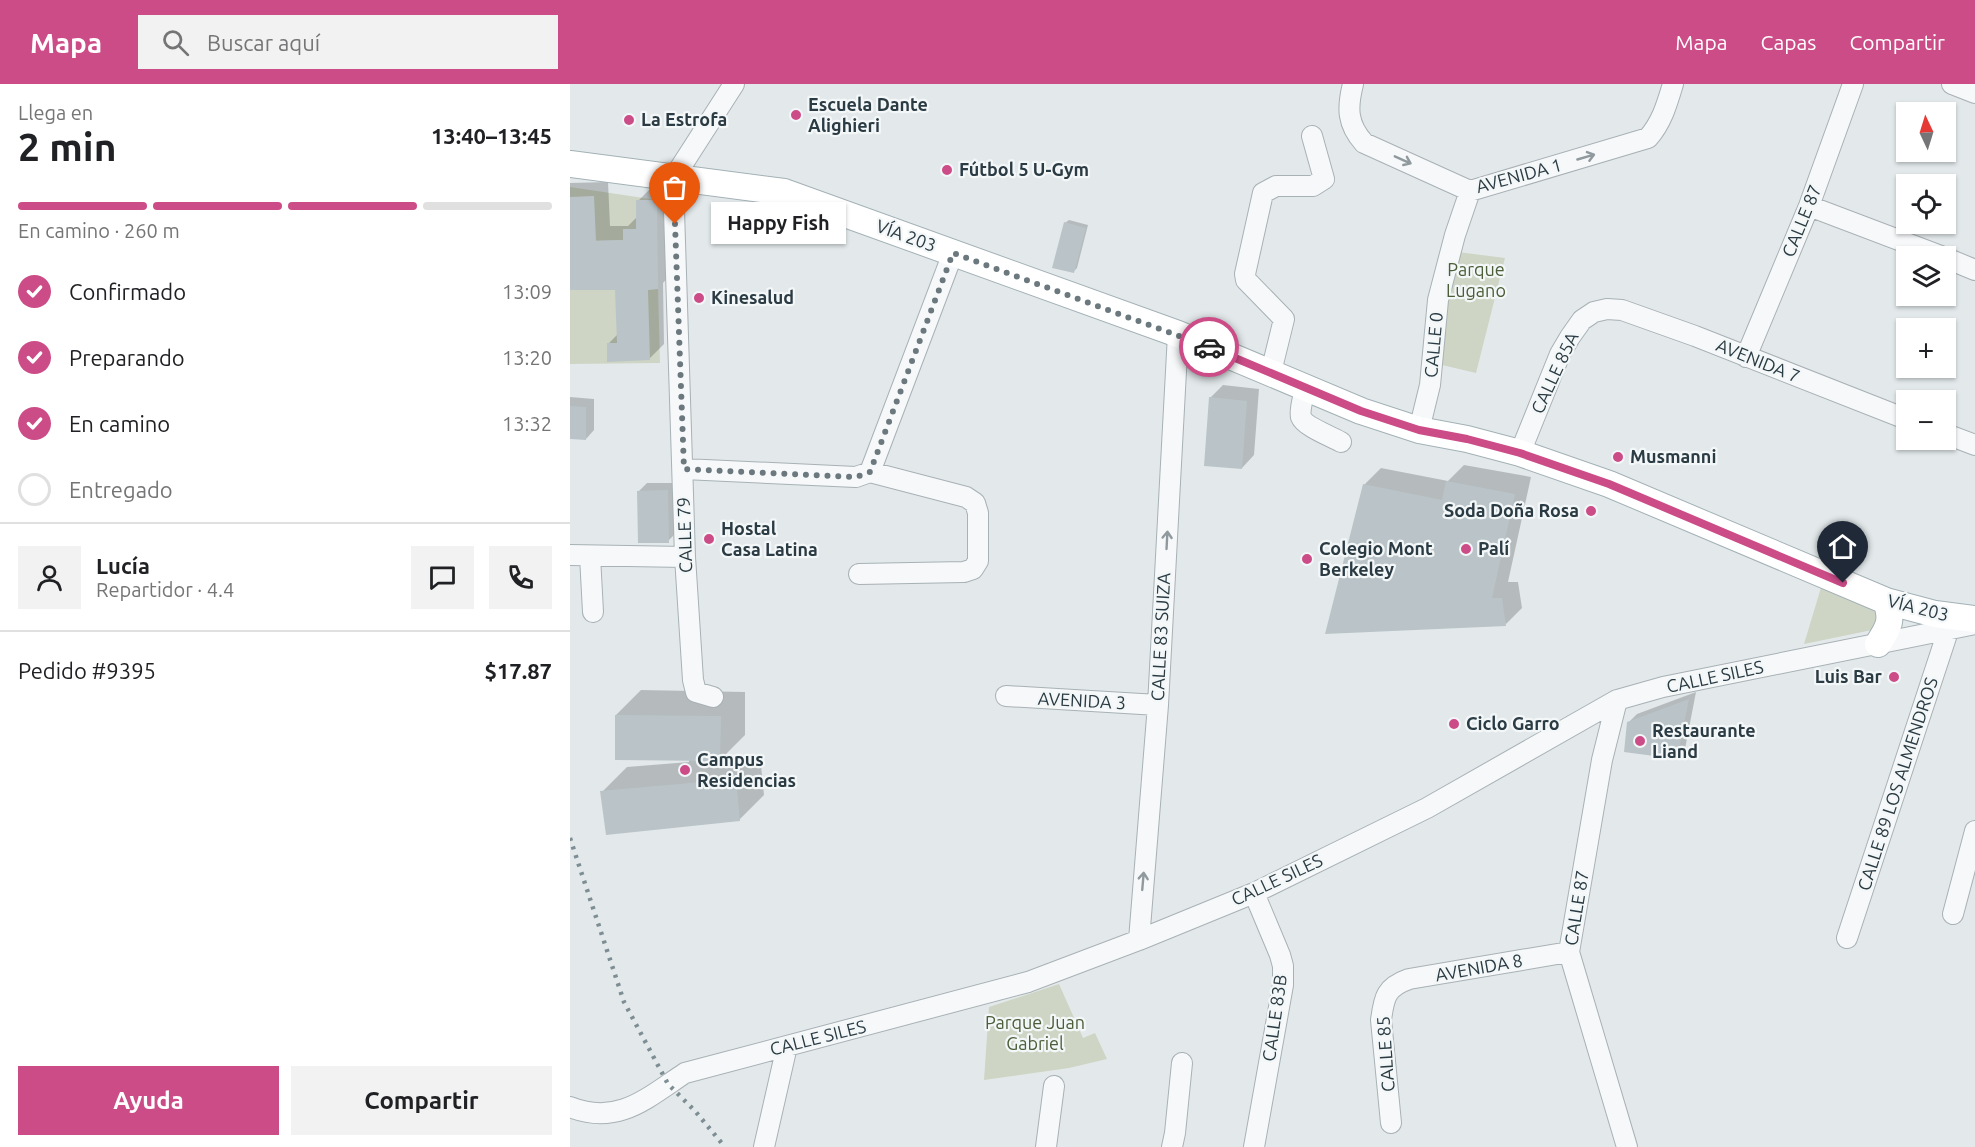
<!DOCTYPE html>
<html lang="es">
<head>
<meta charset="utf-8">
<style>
  :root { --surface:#fff; --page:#f2f2f2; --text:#202124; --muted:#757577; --line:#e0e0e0; --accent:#cc4c88 }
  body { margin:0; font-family:Ubuntu,sans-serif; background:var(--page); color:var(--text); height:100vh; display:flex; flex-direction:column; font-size:22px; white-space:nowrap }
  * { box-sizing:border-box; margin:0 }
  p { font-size:20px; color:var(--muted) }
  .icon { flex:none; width:33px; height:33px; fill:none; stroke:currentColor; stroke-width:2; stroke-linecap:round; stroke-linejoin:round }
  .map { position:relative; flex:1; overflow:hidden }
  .sheet { display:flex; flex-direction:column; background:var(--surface); width:570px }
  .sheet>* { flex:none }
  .needle { width:39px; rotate:356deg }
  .fabs { position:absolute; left:1326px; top:18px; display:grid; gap:12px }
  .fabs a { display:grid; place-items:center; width:60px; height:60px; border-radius:0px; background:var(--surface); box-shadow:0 2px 4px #0004; font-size:30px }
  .pin { position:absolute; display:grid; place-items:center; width:51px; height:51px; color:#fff; margin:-62px -26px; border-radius:50% 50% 50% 0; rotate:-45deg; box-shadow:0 0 6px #0007 }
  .pin .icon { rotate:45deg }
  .courier { position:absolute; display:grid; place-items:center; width:60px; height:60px; margin:-30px; border:4px solid #cc4c88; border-radius:50%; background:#fff; color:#222; box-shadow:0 2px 8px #0007 }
  .bubble { position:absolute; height:42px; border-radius:0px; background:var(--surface); box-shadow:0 2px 4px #0004; font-size:20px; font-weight:700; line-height:42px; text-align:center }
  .overview em { font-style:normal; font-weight:700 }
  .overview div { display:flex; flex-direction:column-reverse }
  .overview { display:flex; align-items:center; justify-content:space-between; height:102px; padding:0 18px }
  h1 { font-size:39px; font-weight:700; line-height:45px }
  .bar { display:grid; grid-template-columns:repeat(4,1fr); gap:9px 6px; align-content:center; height:72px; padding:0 18px }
  .bar i { height:8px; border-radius:4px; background:var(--line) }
  .bar .selected { background:var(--accent) }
  .bar p { grid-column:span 4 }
  .line { display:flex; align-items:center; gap:15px; padding:0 18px; border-top:2px solid var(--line) }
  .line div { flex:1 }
  .round { display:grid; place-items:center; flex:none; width:63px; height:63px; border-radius:0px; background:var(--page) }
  ol { padding:0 18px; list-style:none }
  li { display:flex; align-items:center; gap:18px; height:66px }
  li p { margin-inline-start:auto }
  li .icon { padding:6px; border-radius:50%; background:var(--accent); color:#fff; stroke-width:4 }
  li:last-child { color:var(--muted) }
  li i { width:33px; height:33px; border:3px solid var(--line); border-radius:50% }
  .cta { display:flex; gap:12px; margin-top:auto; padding:12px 18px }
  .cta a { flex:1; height:69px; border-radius:0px; background:var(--accent); color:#fff; font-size:24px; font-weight:700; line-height:69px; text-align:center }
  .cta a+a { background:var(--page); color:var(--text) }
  header { display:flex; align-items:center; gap:36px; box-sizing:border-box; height:84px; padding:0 30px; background:var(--accent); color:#fff }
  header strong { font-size:28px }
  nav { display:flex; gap:33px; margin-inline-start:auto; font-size:21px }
  .search { width:420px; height:54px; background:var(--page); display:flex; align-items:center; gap:15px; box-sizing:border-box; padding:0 21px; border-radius:0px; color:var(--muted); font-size:22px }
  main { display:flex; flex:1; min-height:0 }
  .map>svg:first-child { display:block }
</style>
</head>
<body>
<header>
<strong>Mapa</strong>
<div class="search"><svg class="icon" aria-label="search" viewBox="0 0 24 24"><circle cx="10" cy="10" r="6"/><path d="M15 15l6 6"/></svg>Buscar aquí</div>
<nav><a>Mapa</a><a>Capas</a><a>Compartir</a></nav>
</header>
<main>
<section class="sheet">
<div class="overview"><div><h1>2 min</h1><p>Llega en</p></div><em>13:40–13:45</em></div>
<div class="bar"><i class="selected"></i><i class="selected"></i><i class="selected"></i><i></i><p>En camino · 260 m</p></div>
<ol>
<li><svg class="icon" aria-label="check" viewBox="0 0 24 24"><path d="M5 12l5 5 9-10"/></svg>Confirmado<p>13:09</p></li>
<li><svg class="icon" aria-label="check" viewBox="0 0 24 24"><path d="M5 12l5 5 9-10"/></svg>Preparando<p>13:20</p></li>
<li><svg class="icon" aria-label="check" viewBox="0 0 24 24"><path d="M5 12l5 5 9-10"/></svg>En camino<p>13:32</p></li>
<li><i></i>Entregado</li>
</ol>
<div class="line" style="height:108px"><a class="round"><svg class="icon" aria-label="person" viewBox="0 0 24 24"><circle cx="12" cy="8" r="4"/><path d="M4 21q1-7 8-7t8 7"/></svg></a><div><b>Lucía</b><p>Repartidor · 4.4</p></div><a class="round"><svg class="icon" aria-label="chat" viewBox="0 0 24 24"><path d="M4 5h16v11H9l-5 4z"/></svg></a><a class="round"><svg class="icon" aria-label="phone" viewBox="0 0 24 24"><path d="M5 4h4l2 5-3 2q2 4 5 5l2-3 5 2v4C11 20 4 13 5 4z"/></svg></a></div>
<div class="line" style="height:78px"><div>Pedido #9395</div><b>$17.87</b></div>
<div class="cta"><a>Ayuda</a><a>Compartir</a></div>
</section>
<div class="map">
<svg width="1405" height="1063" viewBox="0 0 1405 1063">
  <rect width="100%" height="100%" fill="#e3e9eb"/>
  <path fill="#ced5c4" d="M 0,103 L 87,116 L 66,116 L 66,145 L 53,156 L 0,157 Z
    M 888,168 L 935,174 L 906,289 L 872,281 L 877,217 Z
    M 88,205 L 90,279 L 0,280 L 0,206 Z
    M 1253,497 L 1317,526 L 1312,544 L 1234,560 Z
    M 489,900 L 513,954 L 525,949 L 537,975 L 499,984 L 414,996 L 419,923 Z"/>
  <path fill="#0003" d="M 38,98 L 40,142 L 58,142 L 68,132 L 68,117 L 83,102 L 102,101 L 102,189 L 93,199 L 94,260 L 79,275 L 38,260 L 48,250 L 47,204 L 0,205 L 0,99 Z
    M 499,136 L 518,141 L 507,184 L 504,187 L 495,139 Z
    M 653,301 L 689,305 L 684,371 L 672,384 L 640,314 Z
    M 0,313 L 24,315 L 24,346 L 16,355 L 0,354 Z
    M 894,381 L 961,393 L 938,498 L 948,498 L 952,524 L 936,540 L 794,401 L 811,384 L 878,397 Z
    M 77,399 L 105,399 L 106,449 L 98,457 L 69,407 Z
    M 71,606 L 175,608 L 175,651 L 151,675 L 190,671 L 194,711 L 169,736 L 32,708 L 57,683 L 119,678 L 119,675 L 46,631 Z
    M 1126,608 L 1115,665 L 1107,674 L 1059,638 L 1067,630 Z"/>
  <path fill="#bac4c8" d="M 24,112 L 26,157 L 53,156 L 53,145 L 66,145 L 66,116 L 87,116 L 88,205 L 78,206 L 80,276 L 37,278 L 37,259 L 47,259 L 45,206 L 0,206 L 0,113 Z
    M 494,138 L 516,144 L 504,189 L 482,184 Z
    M 639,313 L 677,317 L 672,385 L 634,382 Z
    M 0,322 L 16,323 L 16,356 L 0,355 Z
    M 876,397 L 945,410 L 922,514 L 932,514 L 936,542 L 755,550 L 793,400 L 872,416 Z
    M 98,406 L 99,459 L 68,459 L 67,407 Z
    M 1119,615 L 1107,675 L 1054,668 L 1057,638 Z
    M 45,631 L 151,632 L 150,677 L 45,676 Z
    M 166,695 L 170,737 L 36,751 L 30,707 Z"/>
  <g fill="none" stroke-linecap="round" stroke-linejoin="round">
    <g stroke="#a8b1b5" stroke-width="22">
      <path id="minor" d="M 783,0 C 777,24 777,40 794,59 L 900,107 L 1078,54 C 1092,38 1097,20 1103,0
        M 1382,0 L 1405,9
        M 1239,122 L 1371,172
        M 1376,174 L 1405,186
        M 1176,273 L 1239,122 L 1283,0
        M 701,288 L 714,235 L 676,196 L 675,190 L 693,109 L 706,102 L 743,102 L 754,95 L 742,52
        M 735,304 C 734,312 729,325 731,333 C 734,342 762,353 771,358
        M 849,346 L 860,301 L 868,216 L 885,151 L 900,107
        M 1376,350 L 1405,361
        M 950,369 L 990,270 L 1000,253 L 1012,236 L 1024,228 L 1037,225 L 1052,226 L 1125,252 L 1336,335
        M 114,385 L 286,393 L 300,388 L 383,169
        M 0,471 L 115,473
        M 20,472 L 23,528
        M 289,490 L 394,488 L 403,485 L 408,477 L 408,429 L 405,419 L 396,413 L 300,388
        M 436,612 L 588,621
        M 143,613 L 126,608 L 123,596 L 115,473 L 103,95 L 164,0
        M 1047,616 L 1032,676 L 999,868 L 1057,1063
        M 1383,830 L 1405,747
        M 1277,854 L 1378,547
        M 569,856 L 588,621 L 608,250
        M 0,1023 C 48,1042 77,1014 115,989 L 458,898 L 569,856 L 684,809 L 857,724 L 1047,616 L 1093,603 L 1405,540
        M 821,1039 L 811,936 C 814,913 816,903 839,895 L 999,868
        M 194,1063 L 217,962
        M 476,1063 L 484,1002
        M 602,1063 L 605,1049 L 612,979
        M 684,1063 L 713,901 L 713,882 L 710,871 L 684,809"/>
    </g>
    <g stroke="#a3b1b6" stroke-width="28">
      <path id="major" d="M 0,80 L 214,108 L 608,250 L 791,327 L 849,346 L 897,355 L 950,369 L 1039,400 L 1316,517 L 1365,530 L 1405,535
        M 1308,560 C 1319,543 1323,536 1316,517"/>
    </g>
    <use href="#minor" stroke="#f6f8f9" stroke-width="20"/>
    <use href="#major" stroke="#fff" stroke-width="26"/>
    <path stroke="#7d8d94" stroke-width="4.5" stroke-dasharray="3 6" stroke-linecap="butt" d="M 0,754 L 54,918 L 98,1000 L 125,1027 L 155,1063"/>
  </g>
  <defs><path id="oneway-shaft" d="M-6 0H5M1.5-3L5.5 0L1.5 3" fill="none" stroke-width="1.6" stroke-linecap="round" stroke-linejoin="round" transform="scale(1.5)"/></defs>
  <g stroke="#909a9e">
    <use href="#oneway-shaft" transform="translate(1016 73) rotate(-16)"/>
    <use href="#oneway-shaft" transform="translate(833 76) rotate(24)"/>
    <use href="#oneway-shaft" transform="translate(597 456) rotate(-87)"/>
    <use href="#oneway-shaft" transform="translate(573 797) rotate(-85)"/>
  </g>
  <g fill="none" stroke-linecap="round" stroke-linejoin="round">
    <path stroke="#6b787e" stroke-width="6" stroke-dasharray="0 10.8" d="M 105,140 L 114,385 L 286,393 L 300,388 L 383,169 L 639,263"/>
    <path stroke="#cc4c88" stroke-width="8" d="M 639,263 L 791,327 L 849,346 L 897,355 L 950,369 L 1039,400 L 1273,499"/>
  </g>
  <g fill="#cc4c88" stroke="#f3f7f8" stroke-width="2">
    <circle cx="226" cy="31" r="6"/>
    <circle cx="59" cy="36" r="6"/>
    <circle cx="377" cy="86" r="6"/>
    <circle cx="129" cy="214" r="6"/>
    <circle cx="1048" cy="373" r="6"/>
    <circle cx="1021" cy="427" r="6"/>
    <circle cx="139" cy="455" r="6"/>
    <circle cx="896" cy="465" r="6"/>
    <circle cx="737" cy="475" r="6"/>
    <circle cx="1324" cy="593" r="6"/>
    <circle cx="884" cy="640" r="6"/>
    <circle cx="1070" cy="657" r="6"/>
    <circle cx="115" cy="686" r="6"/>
  </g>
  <g text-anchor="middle" stroke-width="4.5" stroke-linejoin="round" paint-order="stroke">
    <g font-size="18" font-weight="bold" fill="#2b3b43" stroke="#f3f7f8" text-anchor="start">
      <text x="238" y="27">Escuela Dante<tspan x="238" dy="21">Alighieri</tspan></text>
      <text x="71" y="42">La Estrofa</text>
      <text x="389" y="92">Fútbol 5 U-Gym</text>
      <text x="141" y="220">Kinesalud</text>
      <text x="1060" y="379">Musmanni</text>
      <text x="1009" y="433" text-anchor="end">Soda Doña Rosa</text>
      <text x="151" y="451">Hostal<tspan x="151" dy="21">Casa Latina</tspan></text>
      <text x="749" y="471">Colegio Mont<tspan x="749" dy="21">Berkeley</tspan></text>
      <text x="908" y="471">Palí</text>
      <text x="1312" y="599" text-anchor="end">Luis Bar</text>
      <text x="896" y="646">Ciclo Garro</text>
      <text x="1082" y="653">Restaurante<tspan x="1082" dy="21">Liand</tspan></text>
      <text x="127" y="682">Campus<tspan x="127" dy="21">Residencias</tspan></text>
    </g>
    <g font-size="18" fill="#2b3b43" stroke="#f3f7f8">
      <text transform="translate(949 92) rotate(-15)" y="6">AVENIDA 1</text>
      <text transform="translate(1232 137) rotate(-68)" y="6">CALLE 87</text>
      <text transform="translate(336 152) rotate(20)" y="6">VÍA 203</text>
      <text transform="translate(864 261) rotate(-85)" y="6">CALLE 0</text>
      <text transform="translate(1188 277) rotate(22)" y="6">AVENIDA 7</text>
      <text transform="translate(985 289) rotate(-65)" y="6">CALLE 85A</text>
      <text transform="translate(115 451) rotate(-92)" y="6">CALLE 79</text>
      <text transform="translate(1348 524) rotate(14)" y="6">VÍA 203</text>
      <text transform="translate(591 553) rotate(-87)" y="6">CALLE 83 SUIZA</text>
      <text transform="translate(1145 593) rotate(-12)" y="6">CALLE SILES</text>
      <text transform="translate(512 617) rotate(3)" y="6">AVENIDA 3</text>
      <text transform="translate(1328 700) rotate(-72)" y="6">CALLE 89 LOS ALMENDROS</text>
      <text transform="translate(707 796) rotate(-25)" y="6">CALLE SILES</text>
      <text transform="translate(1007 824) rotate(-81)" y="6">CALLE 87</text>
      <text transform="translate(909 884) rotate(-10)" y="6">AVENIDA 8</text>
      <text transform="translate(705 934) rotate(-82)" y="6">CALLE 83B</text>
      <text transform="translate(248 954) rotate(-14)" y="6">CALLE SILES</text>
      <text transform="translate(816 970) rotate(-94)" y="6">CALLE 85</text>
    </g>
    <g font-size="18" fill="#4c5e39" stroke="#f3f7f8">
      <text x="906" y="192">Parque<tspan x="906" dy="21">Lugano</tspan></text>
      <text x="465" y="945">Parque Juan<tspan x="465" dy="21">Gabriel</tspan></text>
    </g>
  </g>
</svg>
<div class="fabs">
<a><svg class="needle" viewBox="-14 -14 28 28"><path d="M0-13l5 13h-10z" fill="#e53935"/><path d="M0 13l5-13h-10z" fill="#757577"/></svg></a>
<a><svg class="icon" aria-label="locate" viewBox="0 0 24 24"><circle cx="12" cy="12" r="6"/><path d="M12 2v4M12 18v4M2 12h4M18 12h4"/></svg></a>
<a><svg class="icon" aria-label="layers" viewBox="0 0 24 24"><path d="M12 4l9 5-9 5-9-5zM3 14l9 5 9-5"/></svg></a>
<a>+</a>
<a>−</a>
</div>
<div class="pin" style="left:105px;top:140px;background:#ea580c"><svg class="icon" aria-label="bag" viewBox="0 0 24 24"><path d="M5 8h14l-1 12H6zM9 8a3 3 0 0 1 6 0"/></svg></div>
<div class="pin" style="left:1273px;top:499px;background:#1f2937"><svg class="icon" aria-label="home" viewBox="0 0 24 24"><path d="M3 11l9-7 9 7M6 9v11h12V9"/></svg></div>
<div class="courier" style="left:639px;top:263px"><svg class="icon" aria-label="car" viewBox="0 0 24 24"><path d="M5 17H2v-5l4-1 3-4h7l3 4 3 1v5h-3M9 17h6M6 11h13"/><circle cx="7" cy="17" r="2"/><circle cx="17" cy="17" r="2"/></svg></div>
<div class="bubble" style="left:141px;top:118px;width:135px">Happy Fish</div>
</div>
</main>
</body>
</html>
